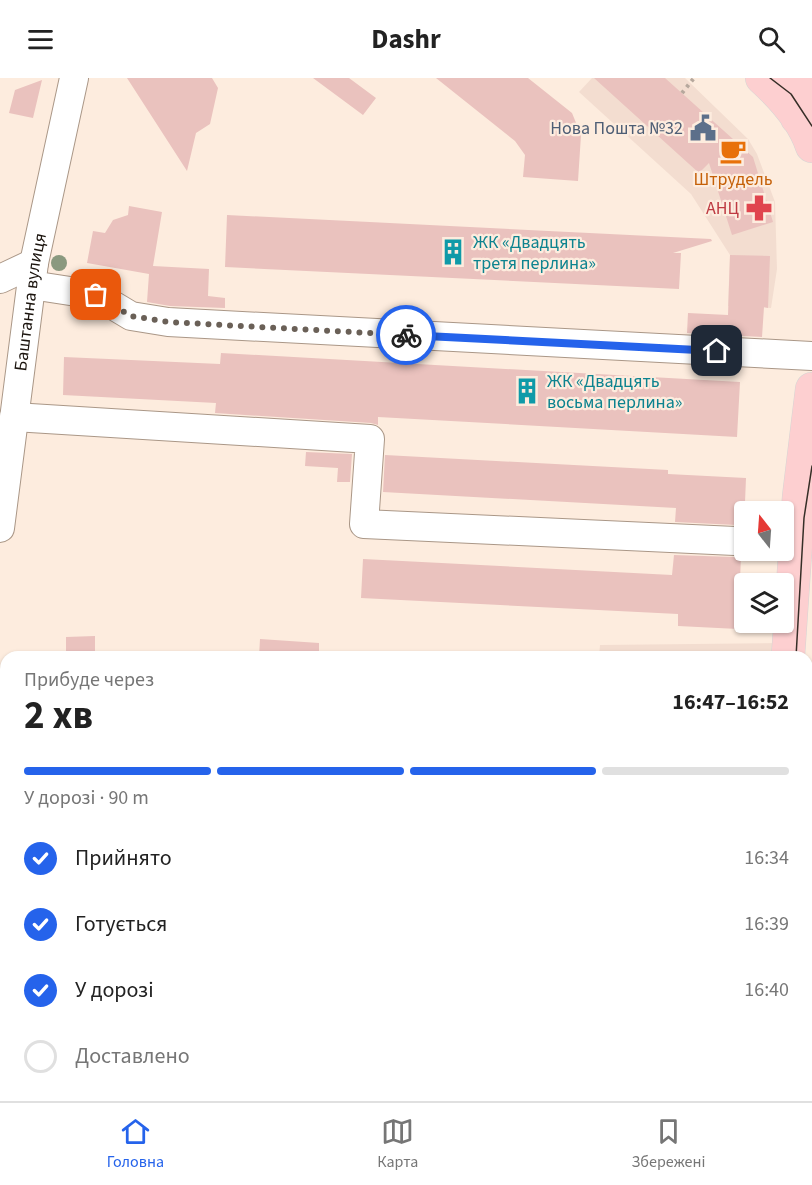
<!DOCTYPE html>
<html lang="uk">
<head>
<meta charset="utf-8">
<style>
  :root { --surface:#fff; --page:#f2f2f2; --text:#222; --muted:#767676; --line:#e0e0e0; --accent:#2563eb }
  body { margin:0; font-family:"Source Sans 3",sans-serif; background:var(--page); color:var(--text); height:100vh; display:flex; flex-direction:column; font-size:22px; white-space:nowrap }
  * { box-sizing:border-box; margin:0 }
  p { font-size:20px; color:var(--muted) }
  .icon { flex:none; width:33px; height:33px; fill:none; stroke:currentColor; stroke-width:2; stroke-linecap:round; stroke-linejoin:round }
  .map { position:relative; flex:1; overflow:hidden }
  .panel { position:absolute; left:0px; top:573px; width:813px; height:450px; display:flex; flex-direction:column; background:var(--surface); border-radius:18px 18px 0 0; box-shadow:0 2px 4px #0004 }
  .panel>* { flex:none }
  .needle { width:39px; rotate:343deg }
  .buttons { position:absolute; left:734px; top:423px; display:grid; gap:12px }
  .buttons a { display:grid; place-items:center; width:60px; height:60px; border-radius:6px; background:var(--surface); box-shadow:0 2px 4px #0004; font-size:30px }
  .pin { position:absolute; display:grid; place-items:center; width:51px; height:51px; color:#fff; margin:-26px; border-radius:12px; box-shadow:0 3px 9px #0006 }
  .courier { position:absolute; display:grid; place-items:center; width:60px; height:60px; margin:-30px; border:4px solid #2563eb; border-radius:50%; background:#fff; color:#222; box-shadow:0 2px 8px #0007 }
  .overview em { font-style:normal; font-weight:700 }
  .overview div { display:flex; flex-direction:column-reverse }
  .overview { display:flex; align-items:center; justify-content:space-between; height:102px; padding:0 24px }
  h1 { font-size:39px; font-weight:700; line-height:45px }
  .bar { display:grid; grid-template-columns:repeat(4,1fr); gap:9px 6px; align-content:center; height:72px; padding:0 24px }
  .bar i { height:8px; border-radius:4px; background:var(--line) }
  .bar .current { background:var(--accent) }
  .bar p { grid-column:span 4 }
  ol { padding:0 24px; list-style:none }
  li { display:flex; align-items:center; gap:18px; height:66px }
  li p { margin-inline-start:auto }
  li .icon { padding:6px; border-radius:50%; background:var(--accent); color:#fff; stroke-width:4 }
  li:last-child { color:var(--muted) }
  li i { width:33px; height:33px; border:3px solid var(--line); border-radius:50% }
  header { display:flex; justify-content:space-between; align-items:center; height:78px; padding:0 24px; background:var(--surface); font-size:27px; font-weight:700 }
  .menu { display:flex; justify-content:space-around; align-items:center; height:84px; border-top:2px solid var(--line); background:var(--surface); font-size:16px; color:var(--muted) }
  .menu a { display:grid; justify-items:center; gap:3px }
  .menu .current { color:var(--accent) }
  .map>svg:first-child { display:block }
</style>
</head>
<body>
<header><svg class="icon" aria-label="menu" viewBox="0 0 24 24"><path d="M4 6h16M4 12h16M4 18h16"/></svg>Dashr<svg class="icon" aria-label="search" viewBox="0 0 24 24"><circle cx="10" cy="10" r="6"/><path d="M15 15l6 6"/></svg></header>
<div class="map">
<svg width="812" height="1023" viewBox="0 0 812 1023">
  <rect width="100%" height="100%" fill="#fdecde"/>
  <path fill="#f3ddd0" d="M 592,0 L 685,0 L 748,61 L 757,76 L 775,124 L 777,191 L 771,230 L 728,228 L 730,177 L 691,116 L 579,14 Z
    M 781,565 L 781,579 L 599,579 L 600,567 Z"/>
  <path fill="#eac2be" d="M 127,0 L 212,0 L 218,10 L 210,46 L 196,55 L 187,93 Z
    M 313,0 L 349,0 L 376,20 L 363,37 Z
    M 436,0 L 528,0 L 572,35 L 581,57 L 578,103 L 523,99 L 525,77 L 515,63 Z
    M 594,0 L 665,0 L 753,79 L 773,144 L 732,157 L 709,85 L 699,95 Z
    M 42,2 L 33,40 L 9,35 L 15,12 Z
    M 129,128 L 162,134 L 153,188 L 209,191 L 208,218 L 225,220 L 225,230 L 170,228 L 147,224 L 149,196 L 87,185 L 93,153 L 105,155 L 113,142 L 128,137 Z
    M 227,137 L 711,161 L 712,163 L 673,175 L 681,175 L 679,211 L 225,189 Z
    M 730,177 L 770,178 L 768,230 L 764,229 L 762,259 L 687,255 L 688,235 L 728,237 Z
    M 221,275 L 740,304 L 737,359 L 378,339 L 378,347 L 371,345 L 215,335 L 216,325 L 63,317 L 64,279 L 220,286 Z
    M 306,374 L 352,376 L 350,404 L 337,404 L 338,390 L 305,388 Z
    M 385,377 L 668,392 L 668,396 L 746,400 L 744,449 L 736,447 L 675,444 L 676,430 L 383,414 Z
    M 674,477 L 734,479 L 741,478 L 738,551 L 678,548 L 678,536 L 361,520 L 363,481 L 672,497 Z
    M 95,558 L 95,579 L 66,579 L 66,559 Z
    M 260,561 L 319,565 L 319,579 L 259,579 Z"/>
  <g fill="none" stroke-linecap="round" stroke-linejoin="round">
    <g stroke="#aa9787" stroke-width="30">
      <g id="minor">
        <path d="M 0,201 L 34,185"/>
        <path d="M 31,207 L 96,217 L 131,238 L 168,244 L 812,278"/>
        <path d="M 14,339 L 370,361 L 364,446 L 735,463"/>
        <path id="s1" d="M 0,450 L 34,185 L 74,0"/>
        <path d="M 0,987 L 2,1023"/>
      </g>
    </g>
    <g stroke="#d6d5d4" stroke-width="34">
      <path id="major" d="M 762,0 C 783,19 803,41 812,68
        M 797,40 C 797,25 794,5 811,0
        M 788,579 L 799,418 L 812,311
        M 807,745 L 812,756"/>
    </g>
    <path stroke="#b6a89d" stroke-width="4" stroke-dasharray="3 4.5" stroke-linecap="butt" d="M 682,15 L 694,0"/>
    <use href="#minor" stroke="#fff" stroke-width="28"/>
    <use href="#major" stroke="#fdcfd0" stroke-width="33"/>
    <path stroke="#362e27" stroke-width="1.5" d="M 770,0 L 791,16 L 812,48
      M 796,579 L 804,440 L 812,388
      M 807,707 L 812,721"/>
  </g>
  <circle fill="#8a997f" cx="59" cy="185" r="8"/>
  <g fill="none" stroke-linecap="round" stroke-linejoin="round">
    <path stroke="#6a6057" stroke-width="6" stroke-dasharray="0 10.8" d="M 96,217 L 131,238 L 168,244 L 406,257"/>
    <path stroke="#2563eb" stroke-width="8" d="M 406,257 L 717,273"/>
  </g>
  <defs>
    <g id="civic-bare" transform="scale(2.07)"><path d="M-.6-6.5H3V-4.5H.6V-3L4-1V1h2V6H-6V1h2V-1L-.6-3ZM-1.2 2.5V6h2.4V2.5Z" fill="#5c6f8a" stroke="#fdecde" stroke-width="2.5" paint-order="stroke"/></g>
    <g id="cafe-bare" transform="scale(2.07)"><path d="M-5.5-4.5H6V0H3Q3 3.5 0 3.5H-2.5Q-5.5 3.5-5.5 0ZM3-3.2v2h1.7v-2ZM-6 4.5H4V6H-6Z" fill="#e8710a" stroke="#fdecde" stroke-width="2.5" paint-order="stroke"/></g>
    <g id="pharmacy-bare" transform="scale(2.07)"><path d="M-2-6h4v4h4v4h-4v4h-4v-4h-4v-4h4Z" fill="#e0444e" stroke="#fdecde" stroke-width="2.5" paint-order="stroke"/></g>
    <g id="building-bare" transform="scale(2.07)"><path d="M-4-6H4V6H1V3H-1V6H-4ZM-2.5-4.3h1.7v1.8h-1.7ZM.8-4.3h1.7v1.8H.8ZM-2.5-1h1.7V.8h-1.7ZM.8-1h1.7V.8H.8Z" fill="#0f9aa8" stroke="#fdecde" stroke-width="2.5" paint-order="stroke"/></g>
  </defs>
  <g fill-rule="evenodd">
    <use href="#civic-bare" x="703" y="50"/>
    <use href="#cafe-bare" x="733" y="73"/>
    <use href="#pharmacy-bare" x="759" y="130"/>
    <use href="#building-bare" x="453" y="174"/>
    <use href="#building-bare" x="527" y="313"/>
  </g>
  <g text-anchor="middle" stroke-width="4.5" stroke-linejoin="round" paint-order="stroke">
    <g font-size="18" fill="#4e5e75" stroke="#fdecde" text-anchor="end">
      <text x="683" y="56">Нова Пошта №32</text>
    </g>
    <g font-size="18" fill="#c56008" stroke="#fdecde">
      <text x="733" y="107">Штрудель</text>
    </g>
    <g font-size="18" fill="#be3a42" stroke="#fdecde" text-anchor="end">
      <text x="739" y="136">АНЦ</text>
    </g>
    <g font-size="18" fill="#0d838f" stroke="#fdecde" text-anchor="start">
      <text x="473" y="170">ЖК «Двадцять<tspan x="473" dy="21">третя перлина»</tspan></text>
      <text x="547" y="309">ЖК «Двадцять<tspan x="547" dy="21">восьма перлина»</tspan></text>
    </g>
    <g font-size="18" fill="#1b140e" stroke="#fdecde">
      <text dy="6" stroke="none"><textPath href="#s1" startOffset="228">Баштанна вулиця</textPath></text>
    </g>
  </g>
</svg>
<div class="buttons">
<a><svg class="needle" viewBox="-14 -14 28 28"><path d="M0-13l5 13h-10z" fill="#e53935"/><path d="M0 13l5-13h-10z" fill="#767676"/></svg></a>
<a><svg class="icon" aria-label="layers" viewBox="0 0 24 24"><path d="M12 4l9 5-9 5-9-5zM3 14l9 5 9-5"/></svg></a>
</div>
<div class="pin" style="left:96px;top:217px;background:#ea580c"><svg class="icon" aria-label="bag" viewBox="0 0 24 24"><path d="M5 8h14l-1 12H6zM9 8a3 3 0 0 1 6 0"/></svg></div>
<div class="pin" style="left:717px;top:273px;background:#1f2937"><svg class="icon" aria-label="home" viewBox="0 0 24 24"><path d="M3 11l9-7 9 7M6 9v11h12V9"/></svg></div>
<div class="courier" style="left:406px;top:257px"><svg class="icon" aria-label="bike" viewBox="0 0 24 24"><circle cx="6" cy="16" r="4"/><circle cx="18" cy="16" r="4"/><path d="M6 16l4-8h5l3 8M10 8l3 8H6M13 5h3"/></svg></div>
<section class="panel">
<div class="overview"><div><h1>2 хв</h1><p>Прибуде через</p></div><em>16:47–16:52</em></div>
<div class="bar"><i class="current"></i><i class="current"></i><i class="current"></i><i></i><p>У дорозі · 90 m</p></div>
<ol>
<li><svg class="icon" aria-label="check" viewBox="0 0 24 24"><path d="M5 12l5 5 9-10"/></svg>Прийнято<p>16:34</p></li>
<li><svg class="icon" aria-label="check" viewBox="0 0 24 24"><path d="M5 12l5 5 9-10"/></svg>Готується<p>16:39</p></li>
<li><svg class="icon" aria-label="check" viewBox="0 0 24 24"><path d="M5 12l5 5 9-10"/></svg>У дорозі<p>16:40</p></li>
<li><i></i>Доставлено</li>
</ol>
</section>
</div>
<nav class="menu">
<a class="current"><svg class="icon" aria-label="home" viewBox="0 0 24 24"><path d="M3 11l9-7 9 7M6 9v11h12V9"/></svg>Головна</a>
<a><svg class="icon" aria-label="map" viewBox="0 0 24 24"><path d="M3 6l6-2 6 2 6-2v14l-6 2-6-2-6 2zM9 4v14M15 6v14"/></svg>Карта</a>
<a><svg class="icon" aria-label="saved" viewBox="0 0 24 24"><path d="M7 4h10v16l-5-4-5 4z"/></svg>Збережені</a>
</nav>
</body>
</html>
